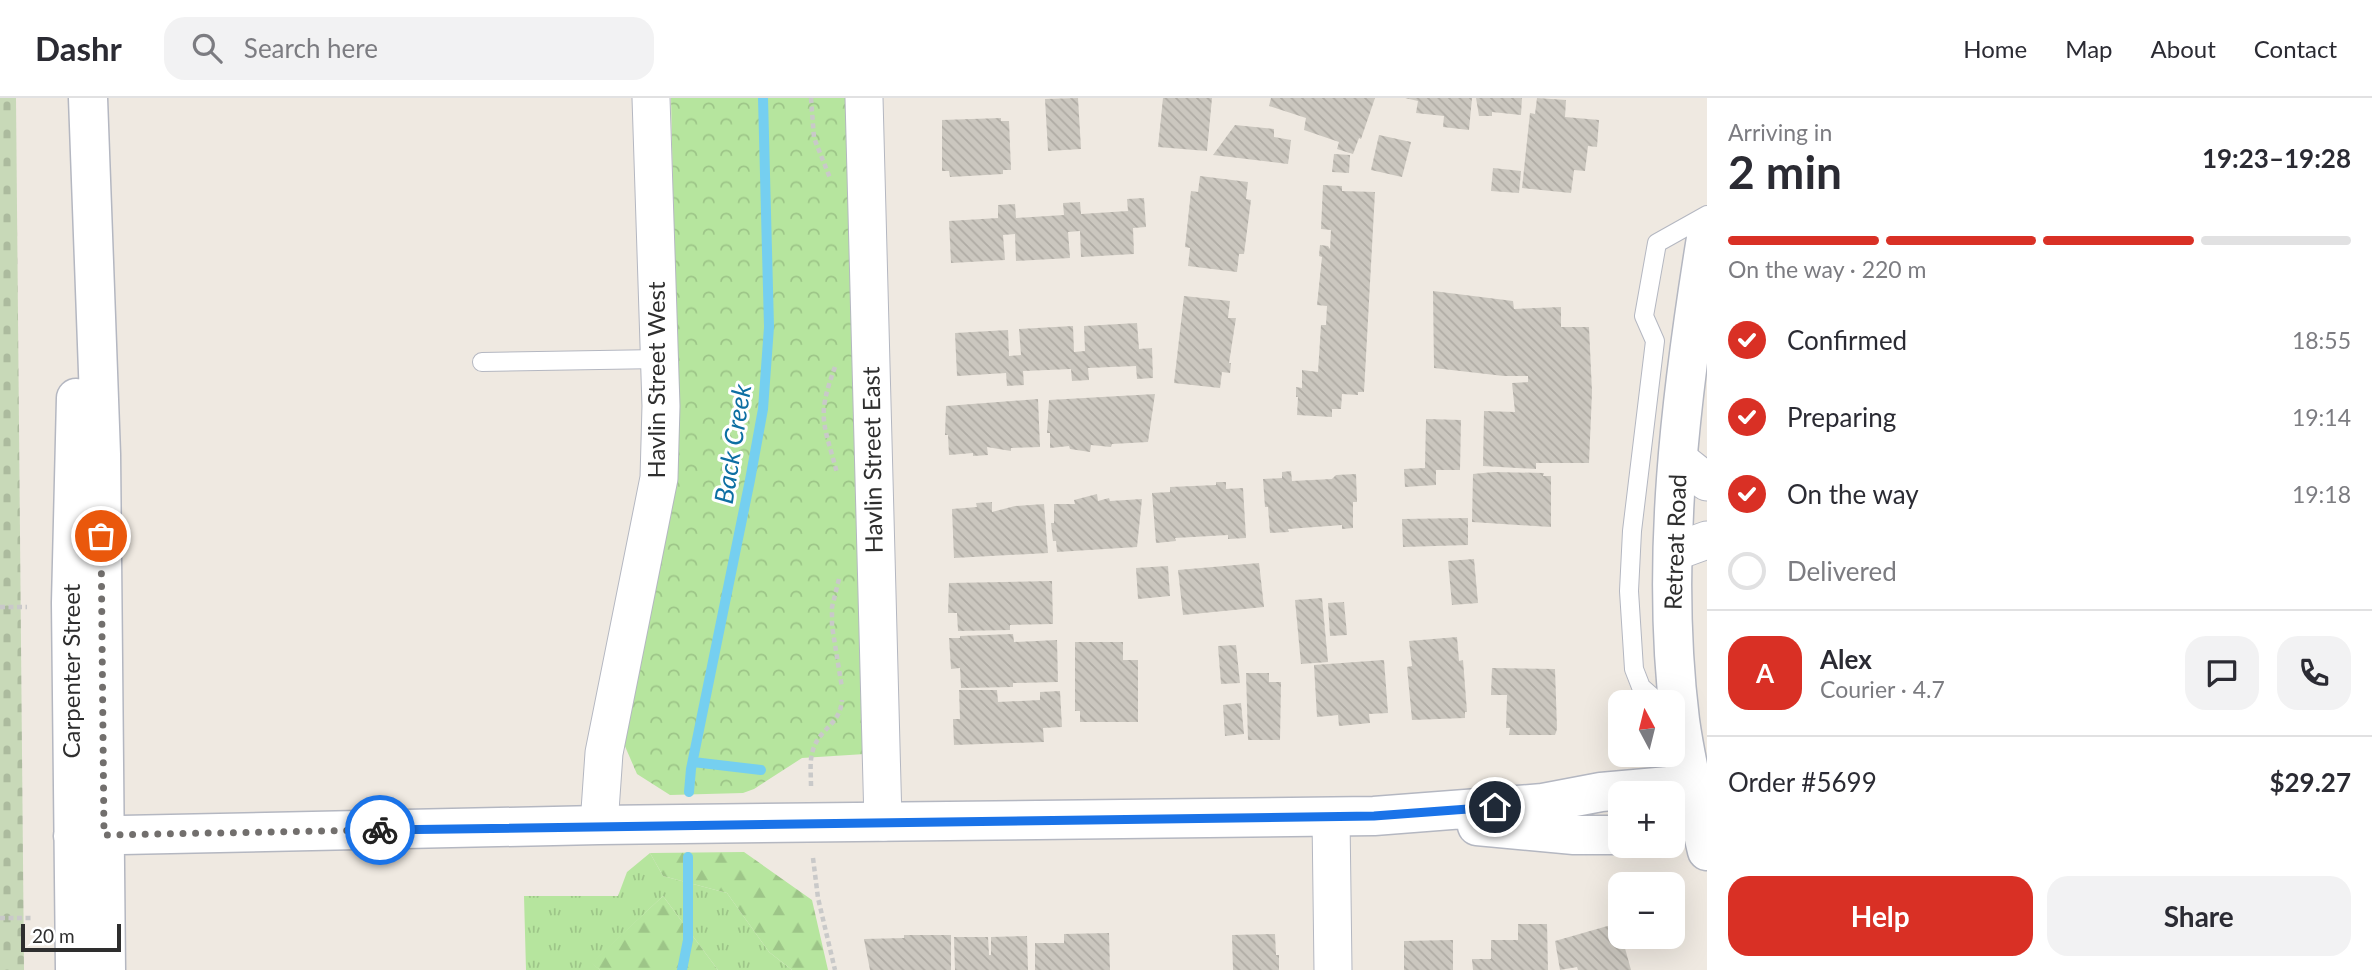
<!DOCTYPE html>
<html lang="en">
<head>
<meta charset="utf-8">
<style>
  :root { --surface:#fff; --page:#f2f2f3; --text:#2b2b33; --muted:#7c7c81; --line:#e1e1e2; --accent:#d93025 }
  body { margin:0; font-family:Lato,sans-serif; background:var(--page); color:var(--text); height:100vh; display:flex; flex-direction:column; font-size:26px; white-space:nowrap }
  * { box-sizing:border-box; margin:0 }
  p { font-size:23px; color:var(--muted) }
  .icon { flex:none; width:38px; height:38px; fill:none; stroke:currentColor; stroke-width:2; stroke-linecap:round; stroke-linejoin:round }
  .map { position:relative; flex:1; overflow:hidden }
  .sheet { display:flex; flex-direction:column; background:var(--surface); width:665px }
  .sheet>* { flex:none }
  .needle { width:46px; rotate:353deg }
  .buttons { position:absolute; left:1608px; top:592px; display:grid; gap:14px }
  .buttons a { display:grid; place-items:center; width:77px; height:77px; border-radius:14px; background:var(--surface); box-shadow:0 7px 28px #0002; font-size:35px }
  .scale { position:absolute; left:21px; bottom:18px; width:100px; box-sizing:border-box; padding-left:7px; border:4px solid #2e2e2e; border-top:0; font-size:19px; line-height:24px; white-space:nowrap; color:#2e2e2e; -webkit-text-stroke:5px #fff; paint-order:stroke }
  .pin { position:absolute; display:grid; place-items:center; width:60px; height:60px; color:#fff; margin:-30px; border:4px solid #fff; border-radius:50%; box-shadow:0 2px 7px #0007 }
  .courier { position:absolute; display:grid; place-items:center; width:70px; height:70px; margin:-35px; border:5px solid #1a73e8; border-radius:50%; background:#fff; color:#222; box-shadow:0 2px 9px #0007 }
  .summary em { font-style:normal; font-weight:700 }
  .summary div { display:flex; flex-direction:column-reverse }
  .summary { display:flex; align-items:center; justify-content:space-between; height:119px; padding:0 21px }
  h1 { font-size:46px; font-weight:700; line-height:52px }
  .bar { display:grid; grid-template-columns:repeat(4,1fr); gap:10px 7px; align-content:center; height:84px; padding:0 21px }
  .bar i { height:9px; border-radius:5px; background:var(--line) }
  .bar .current { background:var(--accent) }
  .bar p { grid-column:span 4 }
  .line { display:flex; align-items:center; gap:18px; padding:0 21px; border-top:2px solid var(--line) }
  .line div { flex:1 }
  .round { display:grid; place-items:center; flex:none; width:74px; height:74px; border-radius:21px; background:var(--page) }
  ol { padding:0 21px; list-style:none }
  li { display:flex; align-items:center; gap:21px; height:77px }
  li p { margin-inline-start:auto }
  li .icon { padding:7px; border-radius:50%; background:var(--accent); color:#fff; stroke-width:4 }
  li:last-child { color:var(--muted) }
  li i { width:38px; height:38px; border:4px solid var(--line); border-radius:50% }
  .cta { display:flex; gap:14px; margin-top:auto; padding:14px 21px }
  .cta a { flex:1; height:80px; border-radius:21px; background:var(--accent); color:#fff; font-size:28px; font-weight:700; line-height:80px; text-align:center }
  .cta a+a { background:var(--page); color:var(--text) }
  header { display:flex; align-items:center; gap:42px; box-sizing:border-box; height:98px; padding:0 35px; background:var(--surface); border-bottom:2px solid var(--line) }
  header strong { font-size:33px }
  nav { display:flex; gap:38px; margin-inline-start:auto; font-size:24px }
  .search { width:490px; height:63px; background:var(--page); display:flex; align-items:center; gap:18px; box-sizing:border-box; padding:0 24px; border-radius:21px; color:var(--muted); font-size:26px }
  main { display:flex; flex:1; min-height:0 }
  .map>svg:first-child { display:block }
</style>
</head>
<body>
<header>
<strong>Dashr</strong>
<div class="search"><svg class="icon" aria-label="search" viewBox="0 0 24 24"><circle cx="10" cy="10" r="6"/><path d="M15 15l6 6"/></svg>Search here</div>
<nav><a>Home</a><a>Map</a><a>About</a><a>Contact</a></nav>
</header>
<main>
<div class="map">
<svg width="1707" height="872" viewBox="0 0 1707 872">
  <defs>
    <pattern id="grass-tufts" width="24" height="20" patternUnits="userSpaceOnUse" patternTransform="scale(1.75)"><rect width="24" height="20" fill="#b6e59e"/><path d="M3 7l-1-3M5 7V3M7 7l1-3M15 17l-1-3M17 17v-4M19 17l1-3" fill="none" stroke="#9dc588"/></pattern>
    <pattern id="forest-firs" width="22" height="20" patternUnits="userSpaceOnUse" patternTransform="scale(1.75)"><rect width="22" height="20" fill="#b6e59e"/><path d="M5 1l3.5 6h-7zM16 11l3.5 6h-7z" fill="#9dc588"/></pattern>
    <pattern id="cemetery-stones" width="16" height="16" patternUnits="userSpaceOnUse" patternTransform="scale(1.75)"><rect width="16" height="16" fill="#c8d9b8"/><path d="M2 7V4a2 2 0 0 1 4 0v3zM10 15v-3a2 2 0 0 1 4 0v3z" fill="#acbb9e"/></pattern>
    <pattern id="park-crowns" width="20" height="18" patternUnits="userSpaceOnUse" patternTransform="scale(1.75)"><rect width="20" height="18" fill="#b6e59e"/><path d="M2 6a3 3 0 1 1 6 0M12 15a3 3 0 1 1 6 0" fill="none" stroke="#9dc588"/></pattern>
    <pattern id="building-back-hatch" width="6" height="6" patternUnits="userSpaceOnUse" patternTransform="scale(1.75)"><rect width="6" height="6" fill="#cbc7bf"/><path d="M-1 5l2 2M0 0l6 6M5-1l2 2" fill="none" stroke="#afaba4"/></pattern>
  </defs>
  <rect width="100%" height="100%" fill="#efe9e1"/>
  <path fill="url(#grass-tufts)" d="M 650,755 L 663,778 L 727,795 L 769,854 L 792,872 L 718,872 L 663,798 L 592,865 L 600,872 L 526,872 L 524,798 L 618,798 L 627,774 Z"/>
  <path fill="url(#forest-firs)" d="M 650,755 L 744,754 L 812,802 L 828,872 L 792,872 L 769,854 L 727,795 L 663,778 Z
    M 663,798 L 718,872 L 600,872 L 591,865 Z"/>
  <path fill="url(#cemetery-stones)" d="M 0,0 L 16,0 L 24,872 L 0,872 Z"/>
  <path fill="url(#park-crowns)" d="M 671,0 L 849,0 L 865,656 L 802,660 L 754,691 L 743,695 L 670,697 L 637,676 L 624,646 L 678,319 Z"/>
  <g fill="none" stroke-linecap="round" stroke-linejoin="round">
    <path stroke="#75cff0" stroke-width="10" d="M 693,664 L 761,672
      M 689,694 L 691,671 L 750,382 L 763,311 L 769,229 L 763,0
      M 682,872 L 688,842 L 688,759"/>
  </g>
  <path fill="url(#building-back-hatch)" d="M 1078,0 L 1081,51 L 1048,53 L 1045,1 Z
    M 1163,0 L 1212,0 L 1207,53 L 1158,49 Z
    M 1271,0 L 1375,0 L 1361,41 L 1359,40 L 1353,56 L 1337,51 L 1339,44 L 1304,32 L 1306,20 L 1269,8 Z
    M 1405,0 L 1472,0 L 1469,32 L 1443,29 L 1444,18 L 1416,15 L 1418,3 Z
    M 1476,0 L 1522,0 L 1521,17 L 1492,14 L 1492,18 L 1479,18 Z
    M 1537,0 L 1566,2 L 1565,19 L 1599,22 L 1597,49 L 1588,48 L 1585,73 L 1574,72 L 1571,95 L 1522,90 L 1530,15 L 1535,16 Z
    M 1001,20 L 1001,23 L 1009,23 L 1011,72 L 1003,72 L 1003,76 L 950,79 L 949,73 L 942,73 L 942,22 Z
    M 1235,27 L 1274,31 L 1274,39 L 1291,42 L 1288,66 L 1213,57 Z
    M 1379,37 L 1411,44 L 1402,79 L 1371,72 Z
    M 1334,56 L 1350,57 L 1349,75 L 1332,74 Z
    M 1493,70 L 1521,73 L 1519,95 L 1491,93 Z
    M 1200,78 L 1248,84 L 1246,101 L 1251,102 L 1244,156 L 1239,156 L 1237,174 L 1188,168 L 1190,150 L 1185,149 L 1191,93 L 1198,94 Z
    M 1323,87 L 1342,88 L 1342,93 L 1375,94 L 1364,294 L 1358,294 L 1358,297 L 1342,296 L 1341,311 L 1332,311 L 1332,319 L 1297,317 L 1298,299 L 1296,299 L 1296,289 L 1302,290 L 1302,272 L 1318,274 L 1321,227 L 1326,227 L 1327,208 L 1317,207 L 1322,159 L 1319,158 L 1320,147 L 1328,148 L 1330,151 L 1331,132 L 1321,131 Z
    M 1144,100 L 1146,129 L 1133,130 L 1134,156 L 1081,159 L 1080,133 L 1068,134 L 1070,160 L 1016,163 L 1015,136 L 1003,137 L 1005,162 L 951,165 L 949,123 L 998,120 L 998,107 L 1015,106 L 1016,120 L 1064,117 L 1063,105 L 1080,104 L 1081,116 L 1128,113 L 1127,101 Z
    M 1433,193 L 1513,203 L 1514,211 L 1561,209 L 1561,229 L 1589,229 L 1592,294 L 1589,365 L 1536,365 L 1536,371 L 1483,368 L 1484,313 L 1515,314 L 1512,285 L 1528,284 L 1528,278 L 1504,278 L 1434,270 Z
    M 1184,198 L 1230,203 L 1228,220 L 1236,220 L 1229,265 L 1231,265 L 1230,275 L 1222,274 L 1220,290 L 1174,285 Z
    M 1137,225 L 1139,251 L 1152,250 L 1153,280 L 1137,281 L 1136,268 L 1088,270 L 1089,282 L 1072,283 L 1071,271 L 1023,273 L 1024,287 L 1007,288 L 1006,275 L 957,278 L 955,235 L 1008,232 L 1009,258 L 1021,257 L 1019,231 L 1073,228 L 1074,254 L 1085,253 L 1084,228 Z
    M 1155,296 L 1148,344 L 1112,346 L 1111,349 L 1091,347 L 1090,354 L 1070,351 L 1069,348 L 1050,350 L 1050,335 L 1047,335 L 1049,302 Z
    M 1038,301 L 1040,349 L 1011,350 L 1011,353 L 987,349 L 988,357 L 973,358 L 973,355 L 949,357 L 948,337 L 945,337 L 946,308 Z
    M 1426,321 L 1461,322 L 1460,372 L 1436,372 L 1436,387 L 1405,389 L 1404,371 L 1425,370 Z
    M 1291,373 L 1292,383 L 1332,381 L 1336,377 L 1356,376 L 1357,404 L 1353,404 L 1353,430 L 1342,431 L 1342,427 L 1288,431 L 1289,434 L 1270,435 L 1268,409 L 1265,409 L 1263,381 L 1282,380 L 1282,374 Z
    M 1494,374 L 1544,375 L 1543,378 L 1551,378 L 1551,429 L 1472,424 L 1473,376 Z
    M 1216,384 L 1226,384 L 1226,391 L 1243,390 L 1246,440 L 1228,441 L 1228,437 L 1175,440 L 1176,443 L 1156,445 L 1152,395 L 1170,394 L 1170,389 L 1216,387 Z
    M 1097,396 L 1098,403 L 1109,400 L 1110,403 L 1142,401 L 1137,449 L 1057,454 L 1056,443 L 1053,443 L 1051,425 L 1054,425 L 1054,406 L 1075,406 L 1074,402 Z
    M 992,404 L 992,414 L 1015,408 L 1044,406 L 1048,455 L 954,460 L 952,411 L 977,409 L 976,405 Z
    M 1468,420 L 1468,447 L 1403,449 L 1402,421 Z
    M 1474,461 L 1478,505 L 1452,507 L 1448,463 Z
    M 1259,465 L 1264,509 L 1183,517 L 1178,472 Z
    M 1168,468 L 1170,498 L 1138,501 L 1136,470 Z
    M 1052,483 L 1053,526 L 1010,527 L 1010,532 L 958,533 L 957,515 L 948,515 L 949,485 Z
    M 1322,500 L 1328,564 L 1301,566 L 1295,502 Z
    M 1344,504 L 1347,537 L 1330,538 L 1328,505 Z
    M 1013,536 L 1014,544 L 1057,542 L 1058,584 L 1013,585 L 1013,589 L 961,590 L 960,570 L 951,571 L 949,540 L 960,540 L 960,538 Z
    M 1457,539 L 1459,563 L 1463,562 L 1467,614 L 1465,614 L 1465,620 L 1412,622 L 1407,569 L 1412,568 L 1409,543 Z
    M 1075,544 L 1123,544 L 1123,562 L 1138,562 L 1138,624 L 1080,624 L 1080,613 L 1075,613 Z
    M 1236,547 L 1240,585 L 1221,586 L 1218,548 Z
    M 1384,562 L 1388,615 L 1369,616 L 1370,625 L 1339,628 L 1338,617 L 1317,619 L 1314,567 Z
    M 1492,570 L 1555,571 L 1557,631 L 1555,637 L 1509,637 L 1510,630 L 1506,630 L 1507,597 L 1491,597 Z
    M 1246,575 L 1269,575 L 1269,584 L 1281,584 L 1280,642 L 1248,642 Z
    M 959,592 L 997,592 L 998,604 L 1040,602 L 1040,594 L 1060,593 L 1062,629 L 1043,630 L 1044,644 L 954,647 L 953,621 L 960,621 Z
    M 1241,605 L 1244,636 L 1225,638 L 1223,607 Z
    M 1618,825 L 1631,872 L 1578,872 L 1577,869 L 1560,872 L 1555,843 Z
    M 1518,826 L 1547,826 L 1548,872 L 1473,872 L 1472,861 L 1491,861 L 1491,842 L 1518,842 Z
    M 1109,835 L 1110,872 L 1035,872 L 1035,845 L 1064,845 L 1064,836 Z
    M 1275,836 L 1276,857 L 1279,857 L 1279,872 L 1233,872 L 1232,837 Z
    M 904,837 L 951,837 L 951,872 L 870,872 L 864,841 L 904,840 Z
    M 1027,838 L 1028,872 L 955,872 L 954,839 L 988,839 L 989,857 L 991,857 L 991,839 Z
    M 1453,842 L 1453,872 L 1404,872 L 1404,843 Z"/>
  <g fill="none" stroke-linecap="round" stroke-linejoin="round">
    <g stroke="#b4b7c1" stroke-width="20">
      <path id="service" d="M 482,264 L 660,261
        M 1658,604 L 1641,589 L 1634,571 L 1629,493 L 1632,433 L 1655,243 L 1644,218 L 1657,145 L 1707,117"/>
    </g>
    <g stroke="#b4b7c1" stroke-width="39">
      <path id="minor" d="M 864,0 L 883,724
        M 1678,361 L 1707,384
        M 1674,454 L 1707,442
        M 1331,719 L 1333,872
        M 599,727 L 604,655 L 659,380 L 661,308 L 651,0"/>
    </g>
    <g stroke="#b4b7c1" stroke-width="41">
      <path id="tertiary" d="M 88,0 L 101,356 L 106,872
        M 1707,134 C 1681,294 1660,461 1680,622 C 1686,666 1697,710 1707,753
        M 1477,728 L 1574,737 L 1620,737
        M 73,738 L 599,727 L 1374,718 L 1543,705 L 1601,694 L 1691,686
        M 75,872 L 71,505 L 76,300"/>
    </g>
    <path stroke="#c9c9c9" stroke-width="4.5" stroke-dasharray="5 3.5" stroke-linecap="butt" d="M 811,0 L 814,40 L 830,80
      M 835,269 C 816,320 824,325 837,375
      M 839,481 L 832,509 L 832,528 L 842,590
      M 0,509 L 27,509
      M 811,688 C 811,675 809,661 814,649 C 822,629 840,626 842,602
      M 813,760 L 818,800 L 835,872
      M 0,820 L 31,820"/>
    <use href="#service" stroke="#fff" stroke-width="18"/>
    <use href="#minor" stroke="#fff" stroke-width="37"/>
    <use href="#tertiary" stroke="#fff" stroke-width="38"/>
  </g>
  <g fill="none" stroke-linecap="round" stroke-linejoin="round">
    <path stroke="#726f6d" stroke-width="7" stroke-dasharray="0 12.6" d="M 101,438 L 104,737 L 380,732"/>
    <path stroke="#1a73e8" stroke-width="9" d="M 380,732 L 1374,718 L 1495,709"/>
  </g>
  <g text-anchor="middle" stroke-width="6" stroke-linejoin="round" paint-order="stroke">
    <g font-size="24" fill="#2e2e2e" stroke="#fff">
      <text transform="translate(657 282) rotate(-90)" y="8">Havlin Street West</text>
      <text transform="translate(873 362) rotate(-91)" y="8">Havlin Street East</text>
      <text transform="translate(1676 444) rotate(-88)" y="8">Retreat Road</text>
      <text transform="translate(72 573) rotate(-90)" y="8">Carpenter Street</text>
    </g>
    <g font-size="26" font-style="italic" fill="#0d6fa3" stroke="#fff">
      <text transform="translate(733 346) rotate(-81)" y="9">Back Creek</text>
    </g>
  </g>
</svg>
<div class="buttons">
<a><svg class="needle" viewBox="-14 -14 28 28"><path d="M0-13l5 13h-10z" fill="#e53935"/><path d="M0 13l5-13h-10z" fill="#7c7c81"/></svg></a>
<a>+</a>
<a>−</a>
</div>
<div class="scale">20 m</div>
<div class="pin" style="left:101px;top:438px;background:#ea580c"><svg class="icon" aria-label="bag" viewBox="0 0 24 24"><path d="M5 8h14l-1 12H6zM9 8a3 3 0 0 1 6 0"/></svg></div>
<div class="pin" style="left:1495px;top:709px;background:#1f2937"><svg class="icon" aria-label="home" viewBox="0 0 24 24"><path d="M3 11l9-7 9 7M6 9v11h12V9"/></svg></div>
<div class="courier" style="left:380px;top:732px"><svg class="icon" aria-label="bike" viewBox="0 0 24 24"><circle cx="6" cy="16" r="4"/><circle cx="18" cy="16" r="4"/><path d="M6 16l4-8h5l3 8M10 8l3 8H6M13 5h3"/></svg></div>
</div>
<section class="sheet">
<div class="summary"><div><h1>2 min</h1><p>Arriving in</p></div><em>19:23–19:28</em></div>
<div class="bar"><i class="current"></i><i class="current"></i><i class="current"></i><i></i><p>On the way · 220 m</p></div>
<ol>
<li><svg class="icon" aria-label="check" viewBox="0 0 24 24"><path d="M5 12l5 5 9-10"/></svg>Confirmed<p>18:55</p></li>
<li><svg class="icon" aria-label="check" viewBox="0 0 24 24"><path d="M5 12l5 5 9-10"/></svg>Preparing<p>19:14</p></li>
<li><svg class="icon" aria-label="check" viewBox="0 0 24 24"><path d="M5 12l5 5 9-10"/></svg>On the way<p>19:18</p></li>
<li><i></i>Delivered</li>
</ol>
<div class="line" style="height:126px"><b class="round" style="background:var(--accent);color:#fff">A</b><div><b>Alex</b><p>Courier · 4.7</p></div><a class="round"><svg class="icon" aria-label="chat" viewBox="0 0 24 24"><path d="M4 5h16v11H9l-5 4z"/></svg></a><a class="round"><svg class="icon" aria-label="phone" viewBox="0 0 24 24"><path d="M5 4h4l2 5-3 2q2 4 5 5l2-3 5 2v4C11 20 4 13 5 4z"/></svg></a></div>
<div class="line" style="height:91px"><div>Order #5699</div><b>$29.27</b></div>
<div class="cta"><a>Help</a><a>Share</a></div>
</section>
</main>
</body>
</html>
